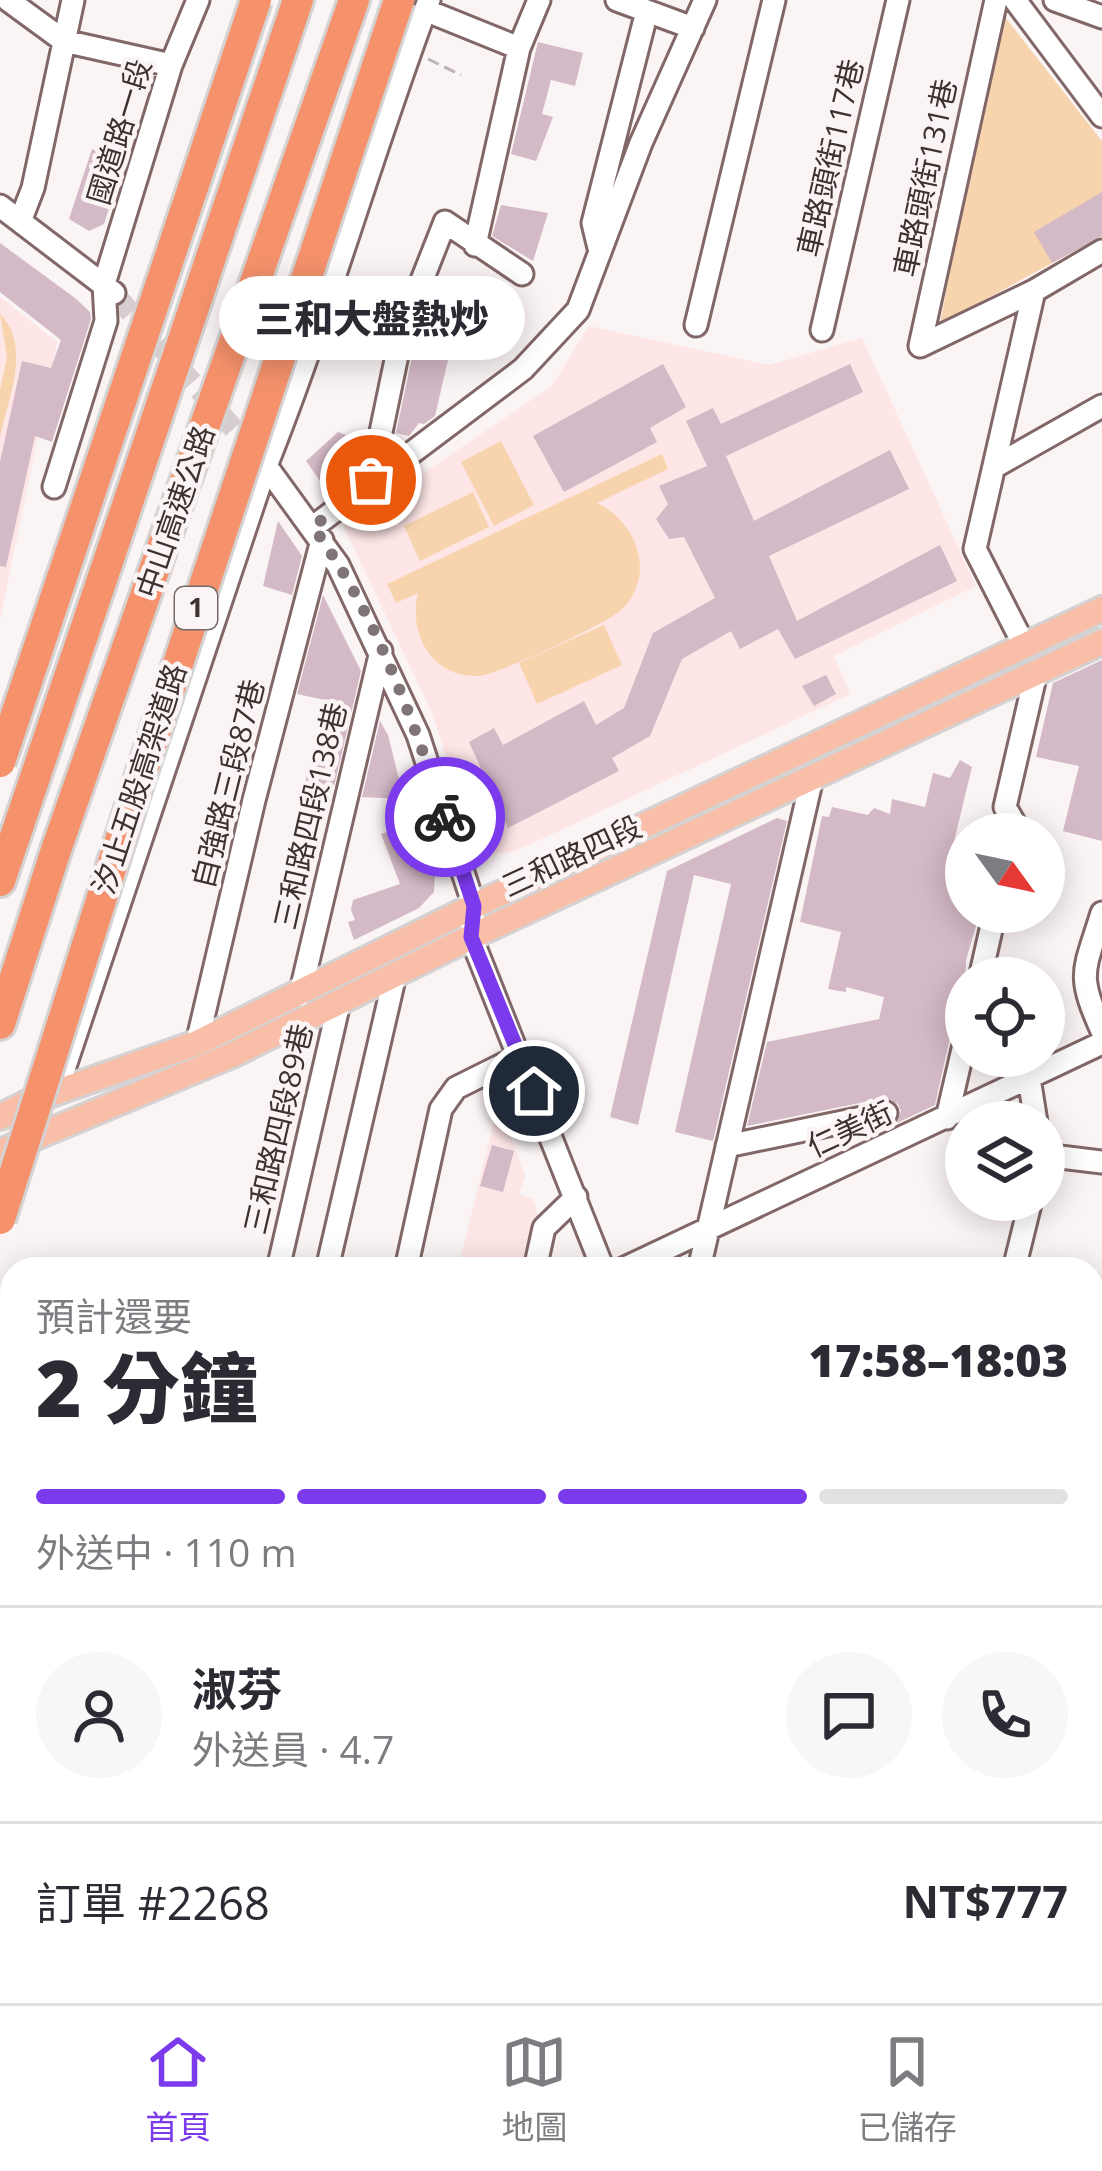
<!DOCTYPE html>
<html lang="zh-TW">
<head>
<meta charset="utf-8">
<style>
  :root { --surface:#fff; --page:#f7f7f7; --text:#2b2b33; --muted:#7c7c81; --line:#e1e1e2; --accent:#7c3aed }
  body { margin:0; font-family:"Open Sans","Noto Sans TC",sans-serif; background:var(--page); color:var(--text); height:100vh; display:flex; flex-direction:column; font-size:45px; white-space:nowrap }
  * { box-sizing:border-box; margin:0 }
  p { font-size:39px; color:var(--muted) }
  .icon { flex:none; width:66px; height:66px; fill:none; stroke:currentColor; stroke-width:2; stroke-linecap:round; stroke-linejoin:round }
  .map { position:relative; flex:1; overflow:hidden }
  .side { position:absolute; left:0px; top:1257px; width:1104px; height:747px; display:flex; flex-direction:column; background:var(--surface); border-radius:36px 36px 0 0; box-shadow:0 6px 30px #0003 }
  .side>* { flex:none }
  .needle { width:78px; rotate:123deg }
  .controls { position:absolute; left:945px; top:813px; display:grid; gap:24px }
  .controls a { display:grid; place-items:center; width:120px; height:120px; border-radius:50%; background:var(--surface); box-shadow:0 6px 30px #0003; font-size:60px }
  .pin { position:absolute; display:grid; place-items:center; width:102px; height:102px; color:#fff; margin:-51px; border:6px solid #fff; border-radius:50%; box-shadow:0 3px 12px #0007 }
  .courier { position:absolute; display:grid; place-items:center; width:120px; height:120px; margin:-60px; border:9px solid #7c3aed; border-radius:50%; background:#fff; color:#222; box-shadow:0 3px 15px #0007 }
  .bubble { position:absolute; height:84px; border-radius:42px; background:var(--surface); box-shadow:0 6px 30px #0003; font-size:39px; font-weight:800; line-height:84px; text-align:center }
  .headline em { font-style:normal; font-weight:800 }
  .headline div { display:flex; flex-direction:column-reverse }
  .headline { display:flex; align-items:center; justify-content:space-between; height:204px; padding:0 36px }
  h1 { font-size:78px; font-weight:800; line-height:90px }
  .bar { display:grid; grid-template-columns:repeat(4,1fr); gap:18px 12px; align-content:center; height:144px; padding:0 36px }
  .bar i { height:15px; border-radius:9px; background:var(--line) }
  .bar .on { background:var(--accent) }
  .bar p { grid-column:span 4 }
  .line { display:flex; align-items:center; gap:30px; padding:0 36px; border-top:3px solid var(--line) }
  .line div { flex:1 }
  .round { display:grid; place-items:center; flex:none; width:126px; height:126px; border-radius:63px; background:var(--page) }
  .dock { display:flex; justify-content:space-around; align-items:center; height:168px; border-top:3px solid var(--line); background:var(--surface); font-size:33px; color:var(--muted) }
  .dock a { display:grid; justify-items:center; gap:6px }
  .dock .on { color:var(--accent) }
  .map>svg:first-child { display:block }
</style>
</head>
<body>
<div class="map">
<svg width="1102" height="2003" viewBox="0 0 1102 2003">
  <rect width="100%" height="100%" fill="#fbf4f5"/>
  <path fill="#fee5e6" d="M 0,297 L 57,342 L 0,620 Z
    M 589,326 L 769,365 L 862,338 L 976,586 L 834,656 L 850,694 L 514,852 L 493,854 L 477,843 L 471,832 L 432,713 L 344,527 L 552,386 Z
    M 495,1117 L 504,1119 L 525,1176 L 519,1194 L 533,1199 L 539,1218 L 526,1269 L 458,1269 Z"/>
  <path fill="#f8d4ae" d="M 998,8 L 1102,141 L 1102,236 L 940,324 Z
    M 0,314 C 32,346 8,398 0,437 L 0,390 L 7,357 Z
    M 501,441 L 534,505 L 494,526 L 461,462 Z
    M 662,454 L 668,469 L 597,503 C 636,521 658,575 621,610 C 608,623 496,676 478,676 C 432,678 408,634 418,593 L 396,603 L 387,584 Z
    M 473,492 L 489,527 L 420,561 L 404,526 Z
    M 604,625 L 622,665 L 537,704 L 519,663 Z"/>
  <path fill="#d4b9c6" d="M 538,42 L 583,53 L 575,86 L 551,80 L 542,114 L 553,117 L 536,161 L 511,154 Z
    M 92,149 L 125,159 L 104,224 L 89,231 L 69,219 Z
    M 1102,192 L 1102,236 L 1052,263 L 1034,232 Z
    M 501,205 L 548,213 L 533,261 L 492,236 Z
    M 0,243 L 75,298 L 90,312 L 91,319 L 52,442 L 35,436 L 6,567 L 0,566 L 0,462 L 22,361 L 51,368 L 61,340 L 0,292 Z
    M 413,352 L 448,360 L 435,416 L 424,424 L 419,423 L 409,436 L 396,433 Z
    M 663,364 L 686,407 L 650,428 L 657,442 L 564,492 L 533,436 Z
    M 850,364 L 863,392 L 726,456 L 754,521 L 890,450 L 909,489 L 769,556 L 797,621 L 940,545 L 957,581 L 795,659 L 778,629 L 740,649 L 731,631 L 682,659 L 650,736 L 612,758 L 619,771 L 508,828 L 469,742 L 494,728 L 503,745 L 584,701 L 596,725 L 624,708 L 653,633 L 715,598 L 684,537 L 669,539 L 656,519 L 668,504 L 659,486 L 707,466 L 686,421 L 713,408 L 721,424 Z
    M 338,432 L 364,442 L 357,475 L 330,495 L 306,461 Z
    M 278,521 L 302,556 L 292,595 L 263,586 Z
    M 323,595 L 361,671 L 333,791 L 305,783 L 325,700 L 297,694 Z
    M 1102,660 L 1102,841 L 1063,831 L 1079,766 L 1036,757 L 1053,683 Z
    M 826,675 L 836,694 L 814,706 L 802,686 Z
    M 380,721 L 388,735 L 404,799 L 362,797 Z
    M 960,760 L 972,767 L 950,858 L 966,862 L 966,912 L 980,912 L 966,960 L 964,1021 L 951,1033 L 935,1105 L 897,1123 L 901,1111 L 898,1104 L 884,1098 L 747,1126 L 767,1042 L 879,1019 L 884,997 L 846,987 L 846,992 L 828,989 L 841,932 L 800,922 L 822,816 L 829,817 L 832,807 L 868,815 L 874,808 L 890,814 L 892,799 L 925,807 L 933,773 L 950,778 Z
    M 777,818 L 787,821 L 713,1141 L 675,1132 L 731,884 L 694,875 L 638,1125 L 610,1117 L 667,871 Z
    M 396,829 L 405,830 L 408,836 L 421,831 L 435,872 L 434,892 L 419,908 L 354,940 L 348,922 L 355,920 L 351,910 L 353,900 L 400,884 L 381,834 Z
    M 492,1145 L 514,1151 L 503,1192 L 480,1186 Z"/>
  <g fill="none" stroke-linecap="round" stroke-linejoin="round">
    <path stroke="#d5cdce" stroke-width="21" stroke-dasharray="21 10" stroke-linecap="butt" d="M 117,297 L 256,454"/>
    <g stroke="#826768" stroke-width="27">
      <path id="minor" d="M 8,0 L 64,41 L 171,65
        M 617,0 L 693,28
        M 996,0 L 920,346 L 1034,291 L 1102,251
        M 1015,0 L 1102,116
        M 1055,0 L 1102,17
        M 425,10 L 519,48
        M 0,206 L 114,293
        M 21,219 L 33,188 L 73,0
        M 475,245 L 519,48 L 539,0
        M 600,252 L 593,223 L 647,11
        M 696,325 L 774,0
        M 822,330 L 898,0
        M 261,459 L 338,565 L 418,735 L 474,906 L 471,937 L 603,1269
        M 994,467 L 1102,406
        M 371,480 L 402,331 L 445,222 L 522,274
        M 54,487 L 106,321 L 104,284 L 171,65 L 198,0
        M 313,527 L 523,369 L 578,310 L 641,143 L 705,0
        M 1025,647 L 975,549 L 1034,291
        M 1014,834 L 1016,826 L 1005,807 L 1036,673
        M 1102,913 C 1084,972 1076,973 1102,1031
        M 980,978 L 995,912
        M 300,995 L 381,651
        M 197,1043 L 254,800 L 322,540
        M 1029,1078 L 1036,1122
        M 56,1093 L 266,466 C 327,313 371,154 429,0
        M 947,1118 L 966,1036
        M 727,1146 L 886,1113
        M 1044,1155 L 1102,1162
        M 278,1269 L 339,1003
        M 327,1269 L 395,975
        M 406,1269 L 441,1109 L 456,1088 L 520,1056
        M 535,1269 L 544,1228 L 576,1197
        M 623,1269 L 1102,1043
        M 699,1269 L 812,778
        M 1014,1269 L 1031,1200
        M 1092,1428 L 1102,1387
        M 0,1604 L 12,1608
        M 1092,1743 L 1102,1745
        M 777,1992 L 878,1997
        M 36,2003 L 38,1992
        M 96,2003 L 98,1992
        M 248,2003 L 250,1992
        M 326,2003 L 329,1992
        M 502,2003 L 503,1992
        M 592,2003 L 593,1992"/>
    </g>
    <g stroke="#d4d2d2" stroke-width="30">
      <path id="major" d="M 0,1117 L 31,1101 L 197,1043 L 474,906 L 1102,609
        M 0,1152 L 232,1055 L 471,937 L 1102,642"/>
    </g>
    <g stroke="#d4d2d2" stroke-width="36">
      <path id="highway" d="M 0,881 L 298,0
        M 0,1024 L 56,850 L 354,0"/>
    </g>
    <path stroke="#bbb2b3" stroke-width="3" stroke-dasharray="12 6" stroke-linecap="butt" d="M 428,59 L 461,75"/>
    <use href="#minor" stroke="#fff" stroke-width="21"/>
    <use href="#major" stroke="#f9bea7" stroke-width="24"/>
    <use href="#highway" stroke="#f5926c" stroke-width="30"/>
    <g stroke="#d4d2d2" stroke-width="36" stroke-linecap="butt">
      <path id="highway-bridge" d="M 0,762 L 256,0
        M 0,1219 L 136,790 L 399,0"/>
    </g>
    <use href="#highway-bridge" stroke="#f5926c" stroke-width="30"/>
  </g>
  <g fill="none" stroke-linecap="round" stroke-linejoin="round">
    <path stroke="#807576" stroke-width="12" stroke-dasharray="0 21.6" d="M 371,480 L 313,527 C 375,611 412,718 445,817"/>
    <path stroke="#7c3aed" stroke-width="15" d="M 445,817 L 474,906 L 471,937 L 534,1091"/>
  </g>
  <g text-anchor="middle" stroke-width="9" stroke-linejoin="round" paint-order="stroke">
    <rect fill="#fbf4f5" stroke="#766c6c" stroke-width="3" x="175" y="587" width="42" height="42" rx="9"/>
    <g font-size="27" font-weight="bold" fill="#3d3132">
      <text x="196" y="617">1</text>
    </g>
    <g font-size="30" fill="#3d3132" stroke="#fbf4f5">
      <text transform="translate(120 132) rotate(-73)" y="10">國道路一段</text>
      <text transform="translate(831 158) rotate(-77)" y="10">車路頭街117巷</text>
      <text transform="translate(926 178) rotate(-78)" y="10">車路頭街131巷</text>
      <text transform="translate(176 512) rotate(-71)" y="10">中山高速公路</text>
      <text transform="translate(140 779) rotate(-72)" y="10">汐止五股高架道路</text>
      <text transform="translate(229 784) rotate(-76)" y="10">自強路三段87巷</text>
      <text transform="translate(311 816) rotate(-77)" y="10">三和路四段138巷</text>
      <text transform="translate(572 857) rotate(-25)" y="10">三和路四段</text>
      <text transform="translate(279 1129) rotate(-77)" y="10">三和路四段89巷</text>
      <text transform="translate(850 1130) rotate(-25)" y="10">仁美街</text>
    </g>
  </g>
</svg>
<div class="controls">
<a><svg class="needle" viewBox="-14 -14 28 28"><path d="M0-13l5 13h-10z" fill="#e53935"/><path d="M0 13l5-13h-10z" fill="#7c7c81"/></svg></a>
<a><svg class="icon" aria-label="locate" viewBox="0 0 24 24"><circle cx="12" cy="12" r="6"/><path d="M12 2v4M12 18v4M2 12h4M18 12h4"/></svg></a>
<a><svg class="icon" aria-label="layers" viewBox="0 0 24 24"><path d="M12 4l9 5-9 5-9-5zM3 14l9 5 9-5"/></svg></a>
</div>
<div class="pin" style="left:371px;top:480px;background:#ea580c"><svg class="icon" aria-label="bag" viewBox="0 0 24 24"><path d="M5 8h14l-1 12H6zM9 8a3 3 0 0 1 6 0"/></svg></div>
<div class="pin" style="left:534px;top:1091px;background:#1f2937"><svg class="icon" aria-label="home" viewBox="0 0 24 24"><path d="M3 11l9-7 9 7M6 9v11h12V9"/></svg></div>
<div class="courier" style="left:445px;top:817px"><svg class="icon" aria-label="bike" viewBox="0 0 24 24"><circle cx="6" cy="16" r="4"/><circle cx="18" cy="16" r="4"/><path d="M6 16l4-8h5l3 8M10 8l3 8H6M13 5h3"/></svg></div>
<div class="bubble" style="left:219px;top:276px;width:306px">三和大盤熱炒</div>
<section class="side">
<div class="headline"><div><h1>2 分鐘</h1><p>預計還要</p></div><em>17:58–18:03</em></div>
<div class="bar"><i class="on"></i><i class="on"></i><i class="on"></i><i></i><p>外送中 · 110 m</p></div>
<div class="line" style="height:216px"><a class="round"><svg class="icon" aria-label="person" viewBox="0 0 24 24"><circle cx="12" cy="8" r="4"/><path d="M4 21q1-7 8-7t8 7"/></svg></a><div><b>淑芬</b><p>外送員 · 4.7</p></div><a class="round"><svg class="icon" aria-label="chat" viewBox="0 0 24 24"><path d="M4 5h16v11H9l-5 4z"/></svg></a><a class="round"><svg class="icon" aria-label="phone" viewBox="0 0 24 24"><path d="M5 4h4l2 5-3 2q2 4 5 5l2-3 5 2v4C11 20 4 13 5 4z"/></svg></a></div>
<div class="line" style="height:156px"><div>訂單 #2268</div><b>NT$777</b></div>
</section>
</div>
<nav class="dock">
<a class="on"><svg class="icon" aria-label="home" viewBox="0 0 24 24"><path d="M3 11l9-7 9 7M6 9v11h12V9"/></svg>首頁</a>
<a><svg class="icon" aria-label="map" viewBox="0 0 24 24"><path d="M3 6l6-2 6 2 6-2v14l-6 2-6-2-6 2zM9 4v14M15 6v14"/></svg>地圖</a>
<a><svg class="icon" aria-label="saved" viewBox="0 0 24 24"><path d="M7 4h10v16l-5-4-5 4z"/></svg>已儲存</a>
</nav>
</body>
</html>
